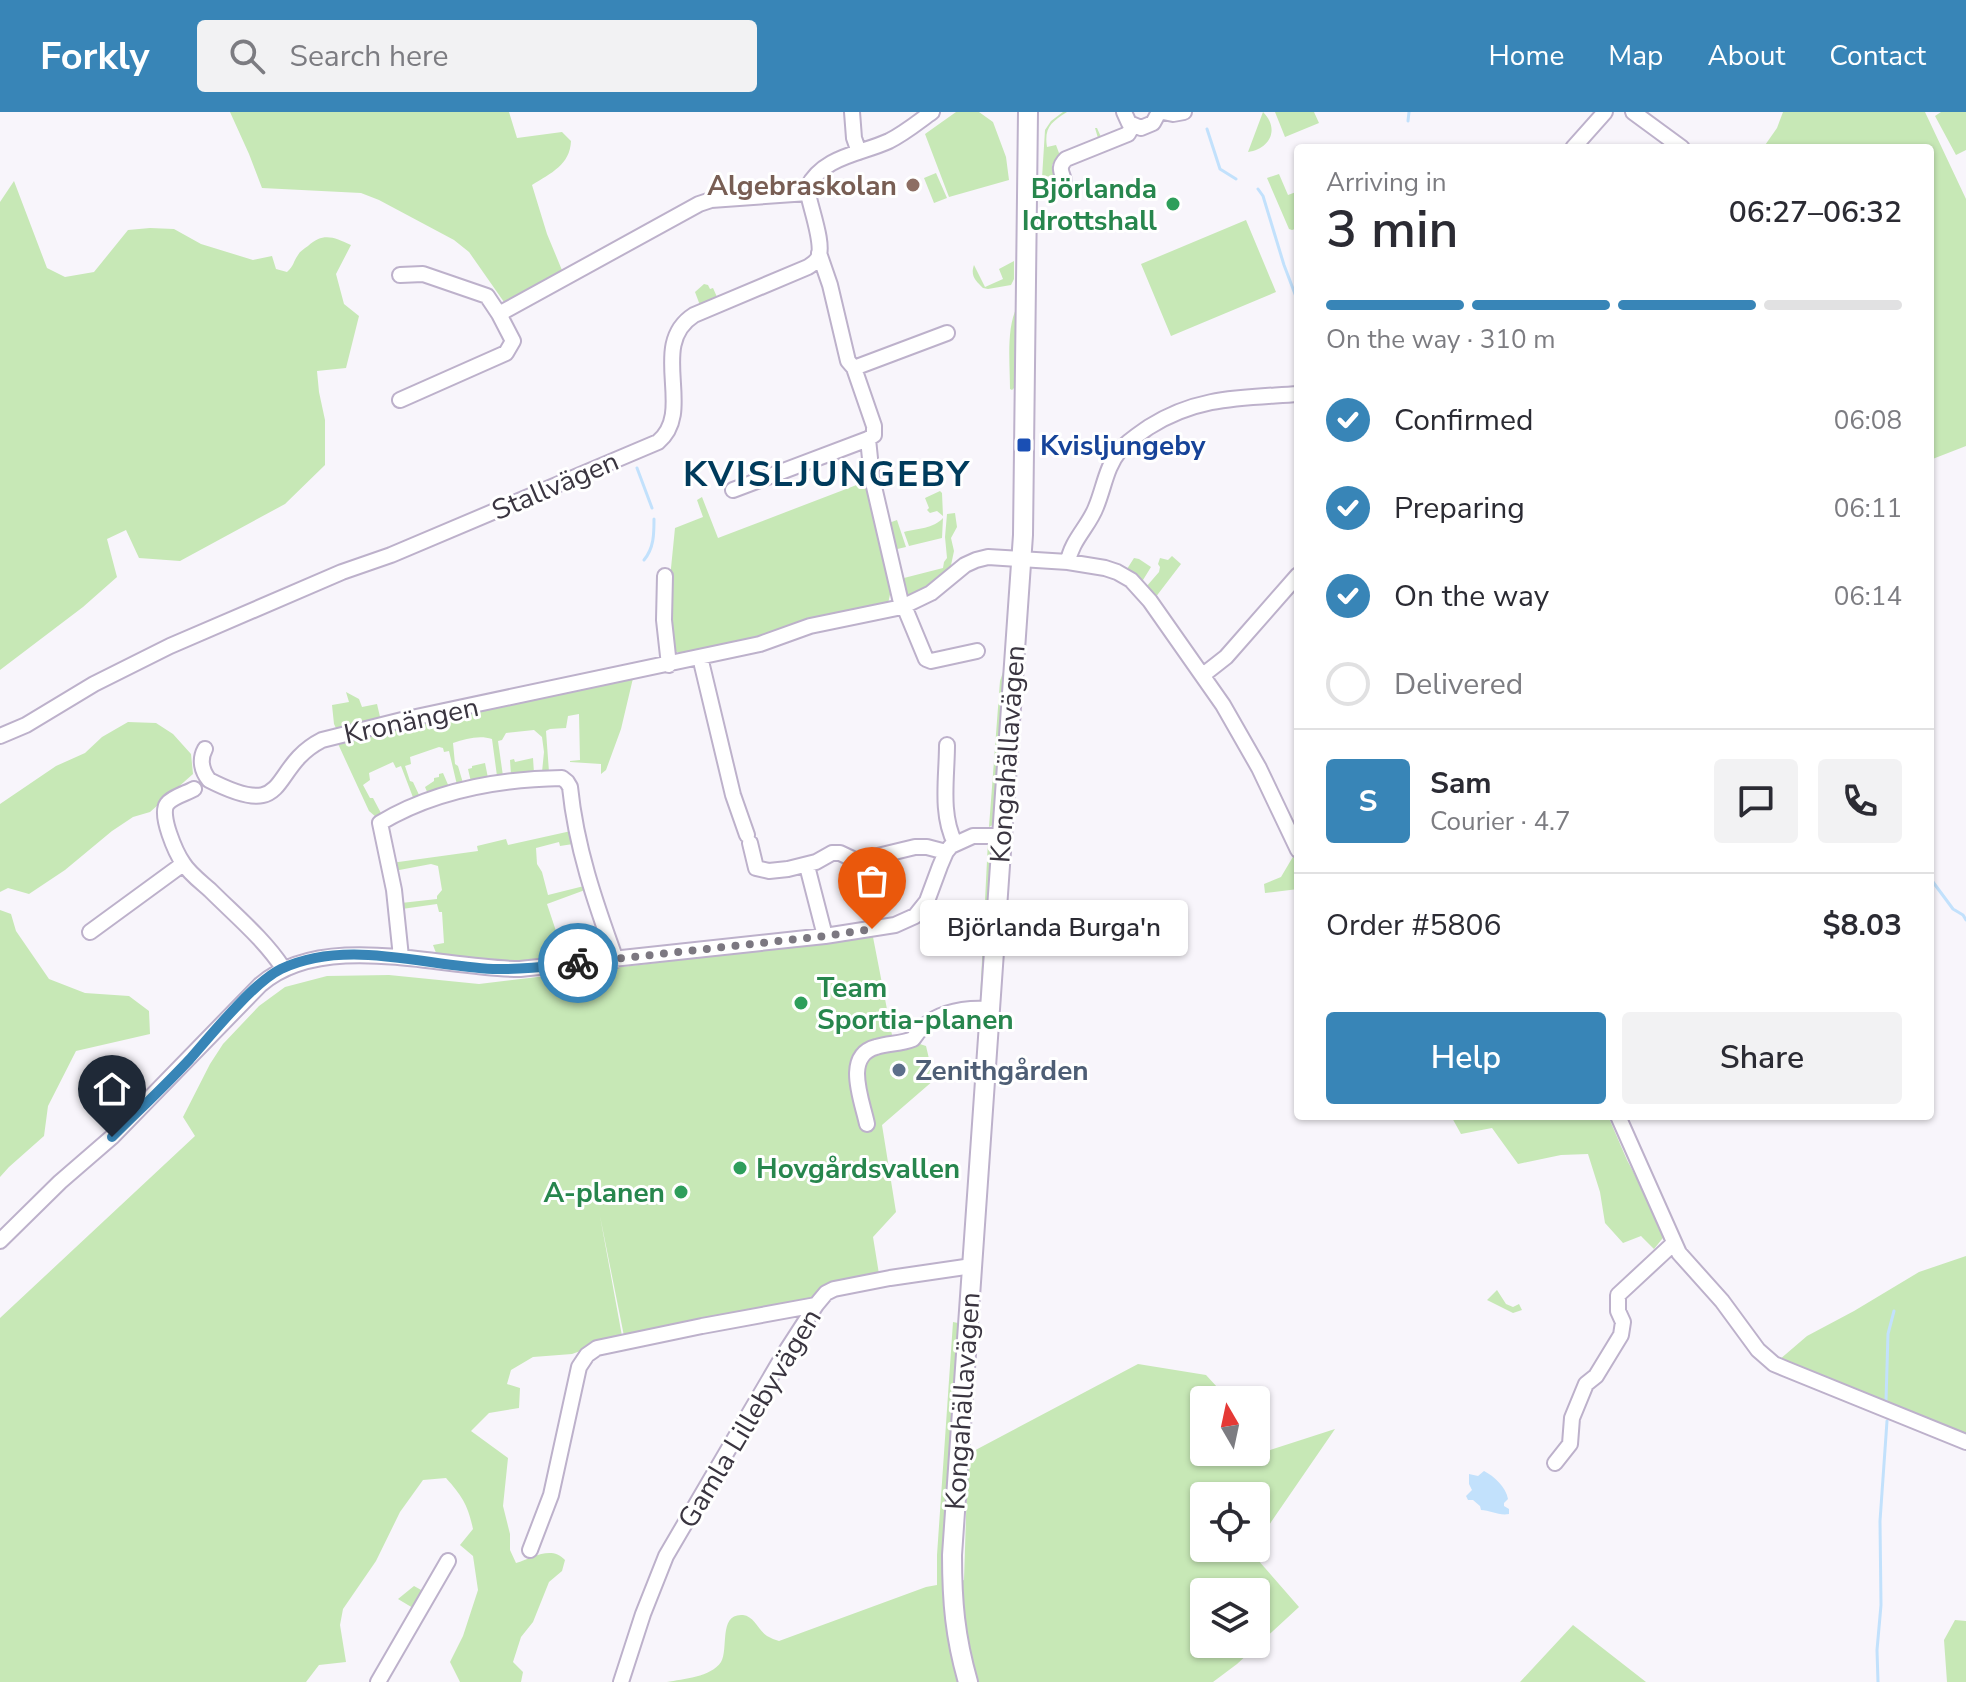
<!DOCTYPE html>
<html lang="en">
<head>
<meta charset="utf-8">
<style>
  :root { --surface:#fff; --page:#f2f2f3; --text:#2b2b33; --muted:#7c7c81; --line:#e1e1e2; --accent:#3885b7 }
  body { margin:0; font-family:"Nunito Sans",sans-serif; background:var(--page); color:var(--text); height:100vh; display:flex; flex-direction:column; font-size:30px; white-space:nowrap }
  * { box-sizing:border-box; margin:0 }
  p { font-size:26px; color:var(--muted) }
  .icon { flex:none; width:44px; height:44px; fill:none; stroke:currentColor; stroke-width:2; stroke-linecap:round; stroke-linejoin:round }
  .map { position:relative; flex:1; overflow:hidden }
  .details { position:absolute; left:1294px; top:32px; width:640px; height:976px; display:flex; flex-direction:column; background:var(--surface); border-radius:8px; box-shadow:0 2px 6px #0004 }
  .details>* { flex:none }
  .needle { width:52px; rotate:351deg }
  .tools { position:absolute; left:1190px; top:1274px; display:grid; gap:16px }
  .tools a { display:grid; place-items:center; width:80px; height:80px; border-radius:8px; background:var(--surface); box-shadow:0 2px 6px #0004; font-size:40px }
  .pin { position:absolute; display:grid; place-items:center; width:68px; height:68px; color:#fff; margin:-82px -34px; border-radius:50% 50% 50% 0; rotate:-45deg; box-shadow:0 0 8px #0007 }
  .pin .icon { rotate:45deg }
  .courier { position:absolute; display:grid; place-items:center; width:80px; height:80px; margin:-40px; border:6px solid #3885b7; border-radius:50%; background:#fff; color:#222; box-shadow:0 2px 10px #0007 }
  .bubble { position:absolute; height:56px; border-radius:8px; background:var(--surface); box-shadow:0 2px 6px #0004; font-size:26px; font-weight:600; line-height:56px; text-align:center }
  .headline em { font-style:normal; font-weight:600 }
  .headline div { display:flex; flex-direction:column-reverse }
  .headline { display:flex; align-items:center; justify-content:space-between; height:136px; padding:0 32px }
  h1 { font-size:52px; font-weight:600; line-height:60px }
  .bar { display:grid; grid-template-columns:repeat(4,1fr); gap:12px 8px; align-content:center; height:96px; padding:0 32px }
  .bar i { height:10px; border-radius:6px; background:var(--line) }
  .bar .on { background:var(--accent) }
  .bar p { grid-column:span 4 }
  .line { display:flex; align-items:center; gap:20px; padding:0 32px; border-top:2px solid var(--line) }
  .line div { flex:1 }
  .round { display:grid; place-items:center; flex:none; width:84px; height:84px; border-radius:8px; background:var(--page) }
  ol { padding:0 32px; list-style:none }
  li { display:flex; align-items:center; gap:24px; height:88px }
  li p { margin-inline-start:auto }
  li .icon { padding:8px; border-radius:50%; background:var(--accent); color:#fff; stroke-width:4 }
  li:last-child { color:var(--muted) }
  li i { width:44px; height:44px; border:4px solid var(--line); border-radius:50% }
  .cta { display:flex; gap:16px; margin-top:auto; padding:16px 32px }
  .cta a { flex:1; height:92px; border-radius:8px; background:var(--accent); color:#fff; font-size:32px; font-weight:600; line-height:92px; text-align:center }
  .cta a+a { background:var(--page); color:var(--text) }
  header { display:flex; align-items:center; gap:48px; box-sizing:border-box; height:112px; padding:0 40px; background:var(--accent); color:#fff }
  header strong { font-size:38px }
  nav { display:flex; gap:44px; margin-inline-start:auto; font-size:28px }
  .search { width:560px; height:72px; background:var(--page); display:flex; align-items:center; gap:20px; box-sizing:border-box; padding:0 28px; border-radius:8px; color:var(--muted); font-size:30px }
  .map>svg:first-child { display:block }
</style>
</head>
<body>
<header>
<strong>Forkly</strong>
<div class="search"><svg class="icon" aria-label="search" viewBox="0 0 24 24"><circle cx="10" cy="10" r="6"/><path d="M15 15l6 6"/></svg>Search here</div>
<nav><a>Home</a><a>Map</a><a>About</a><a>Contact</a></nav>
</header>
<div class="map">
<svg width="1966" height="1570" viewBox="0 0 1966 1570">
  <rect width="100%" height="100%" fill="#f8f5fb"/>
  <path fill="#c7e8b6" fill-rule="evenodd" d="M 230,0 L 509,0 L 517,26 L 562,20 L 571,29 C 570,53 551,61 532,73 L 547,122 L 564,163 L 504,190 L 469,140 L 454,128 L 379,88 L 361,81 L 262,76 L 249,42 Z
    M 956,0 L 979,0 L 993,10 L 1006,45 L 1009,68 L 949,85 L 925,22 Z
    M 1063,0 L 1067,0 C 1051,10 1044,16 1047,35 L 1056,33 L 1059,41 L 1098,26 L 1095,16 L 1097,16 L 1101,25 L 1099,29 L 1056,47 L 1052,53 L 1054,63 L 1042,66 L 1045,18 L 1051,9 Z
    M 1263,0 C 1280,17 1270,37 1248,40 Z
    M 1275,0 L 1314,0 L 1319,11 L 1285,25 Z
    M 1783,0 L 1925,0 L 1966,87 L 1966,334 L 1930,348 L 1930,36 L 1763,36 L 1777,16 Z
    M 1941,0 L 1966,0 L 1966,38 L 1956,43 L 1935,4 Z
    M 936,61 L 947,86 L 934,91 L 924,66 Z
    M 1279,62 L 1288,83 L 1296,80 L 1298,84 L 1294,87 L 1298,96 L 1298,116 L 1292,118 L 1289,117 L 1267,66 Z
    M 14,69 L 47,156 L 65,165 L 94,160 L 128,118 L 150,116 L 174,117 L 201,132 L 253,148 L 272,144 L 276,157 L 287,160 C 294,154 293,150 298,143 C 300,139 304,137 308,134 C 323,120 334,125 351,133 L 336,162 L 344,192 L 359,204 L 346,256 L 317,259 L 319,280 L 325,308 L 325,353 L 285,392 L 180,449 L 139,446 L 126,418 L 107,427 L 117,465 L 83,495 L 0,558 L 0,90 Z
    M 1246,108 L 1276,180 L 1171,224 L 1141,152 Z
    M 1014,149 L 1014,167 L 1011,173 L 988,177 L 983,176 C 976,169 970,164 974,153 L 985,175 L 1003,167 L 999,157 Z
    M 704,172 L 708,173 L 710,177 L 713,176 L 717,185 L 716,190 L 701,196 L 695,180 Z
    M 1017,195 L 1015,275 L 1012,278 L 1010,277 C 1010,253 1006,216 1017,195 Z
    M 867,369 L 892,473 L 888,492 L 690,544 L 674,539 L 668,486 L 675,416 L 703,405 L 697,388 L 702,385 L 718,426 Z
    M 940,379 L 942,381 L 943,404 L 937,399 L 930,401 L 927,398 L 929,396 L 925,386 Z
    M 955,401 L 957,415 L 951,426 L 954,439 L 950,458 L 921,484 L 906,485 L 900,467 L 943,456 L 944,450 L 947,446 L 945,425 L 947,402 Z
    M 943,406 L 942,426 L 909,434 L 904,420 C 918,416 933,417 943,406 Z
    M 897,408 L 906,435 L 893,438 L 886,412 Z
    M 1172,444 L 1181,452 L 1155,486 L 1146,475 L 1159,460 L 1160,455 L 1158,452 L 1160,446 L 1168,448 Z
    M 1134,446 L 1139,447 L 1151,455 L 1143,468 L 1141,469 L 1127,457 Z
    M 1007,548 L 996,711 L 989,715 L 1000,569 Z
    M 634,562 L 621,617 L 606,658 L 601,662 L 601,652 L 570,650 L 570,649 L 580,648 L 579,602 L 568,604 L 566,616 L 550,617 L 546,619 L 549,660 L 542,660 L 544,640 L 542,625 L 534,618 L 506,621 L 502,628 L 498,629 L 503,664 L 497,664 L 492,627 C 479,623 466,627 453,631 L 455,652 L 458,654 L 463,671 L 457,673 L 449,639 L 444,640 L 443,636 L 439,635 L 410,645 L 411,652 L 405,654 L 410,669 L 413,670 L 420,685 L 414,688 L 401,654 L 396,656 L 393,650 L 369,661 L 370,668 L 363,673 L 370,686 L 373,686 L 382,703 L 376,705 L 369,699 L 339,634 L 338,631 L 356,621 Z
    M 346,580 L 359,587 L 362,595 L 377,592 L 381,609 L 337,618 L 334,612 L 332,593 L 349,590 Z
    M 128,610 L 156,611 L 173,622 L 191,642 L 193,662 L 150,700 L 133,705 L 112,719 L 65,758 L 29,782 L 8,776 L 0,780 L 0,692 L 56,654 L 85,641 L 102,625 Z
    M 533,646 L 534,661 L 511,663 L 510,648 L 514,647 L 515,650 Z
    M 485,651 L 488,666 L 471,670 L 468,657 L 472,656 L 472,654 Z
    M 443,661 L 449,675 L 428,682 L 425,675 L 434,669 L 434,666 L 439,665 L 439,662 Z
    M 571,719 L 573,732 L 560,734 L 559,730 L 536,736 L 537,752 L 542,760 L 548,783 L 584,774 L 585,778 L 547,792 L 559,828 L 579,823 L 579,820 L 597,814 C 602,823 609,833 602,842 L 545,850 L 485,851 L 436,841 L 433,833 L 444,831 L 442,800 L 439,800 L 437,792 L 402,797 L 401,791 L 437,787 L 437,784 L 442,778 L 438,754 L 431,752 L 394,759 L 391,751 L 478,739 L 477,734 L 506,727 L 508,733 Z
    M 988,729 L 993,732 L 984,885 L 980,887 Z
    M 1294,743 L 1298,750 L 1298,777 L 1265,781 L 1264,772 L 1281,765 Z
    M 0,798 L 11,802 L 16,819 L 49,867 L 85,881 L 129,884 L 149,899 L 150,922 L 76,939 L 48,994 L 44,1024 L 9,1055 L 0,1065 Z
    M 873,825 L 892,923 L 926,934 L 934,968 L 882,1013 L 896,1100 L 873,1125 L 879,1162 L 823,1173 L 810,1188 L 624,1224 L 600,1104 L 622,1224 L 572,1242 L 533,1245 L 511,1258 L 507,1272 L 520,1276 L 519,1296 L 489,1301 L 471,1319 L 508,1346 L 503,1394 L 510,1422 L 510,1438 L 516,1451 C 533,1446 551,1433 565,1448 L 562,1459 L 549,1470 L 533,1510 L 521,1525 L 513,1550 L 523,1560 L 521,1570 L 460,1570 L 450,1550 L 463,1524 L 478,1478 L 473,1444 L 460,1433 L 473,1417 C 468,1393 462,1384 446,1366 L 423,1368 L 400,1400 L 376,1449 L 343,1497 L 340,1513 L 346,1550 L 319,1553 L 306,1570 L 0,1570 L 0,1206 L 195,1024 L 183,1005 L 210,952 L 223,932 L 259,894 L 285,875 L 327,864 L 389,863 L 479,872 Z
    M 1451,1004 L 1608,1004 L 1627,1048 L 1666,1122 L 1654,1137 L 1641,1124 L 1623,1131 L 1605,1111 L 1600,1080 L 1588,1042 L 1561,1043 L 1518,1052 L 1492,1016 L 1461,1022 Z
    M 1966,1144 L 1966,1321 L 1779,1248 L 1807,1224 L 1854,1199 L 1919,1160 Z
    M 1497,1178 L 1506,1192 L 1513,1195 L 1519,1192 L 1522,1198 L 1513,1201 L 1487,1188 Z
    M 953,1210 L 958,1211 L 959,1230 L 946,1472 L 964,1468 L 968,1342 L 1138,1252 L 1206,1263 L 1229,1288 L 1204,1288 L 1204,1340 L 1220,1340 L 1227,1352 L 1335,1317 L 1256,1432 L 1256,1384 L 1204,1384 L 1204,1436 L 1253,1436 L 1251,1440 L 1299,1495 L 1237,1552 L 1213,1570 L 667,1570 C 683,1567 711,1565 721,1550 C 729,1537 718,1501 743,1503 C 754,1504 759,1519 767,1524 C 771,1526 775,1528 779,1529 L 926,1475 L 937,1473 L 937,1443 ZM 1204,1480 L 1256,1480 L 1256,1532 L 1204,1532 Z
    M 414,1474 L 423,1479 L 413,1496 L 398,1487 Z
    M 1955,1508 L 1966,1509 L 1966,1570 L 1947,1570 L 1944,1528 Z
    M 1573,1513 L 1646,1570 L 1520,1570 Z"/>
  <path fill="#c2e1fc" d="M 1484,1359 C 1494,1364 1506,1375 1508,1387 L 1504,1391 L 1504,1394 L 1509,1397 L 1509,1402 C 1499,1404 1490,1398 1481,1398 L 1480,1394 L 1473,1388 L 1468,1388 L 1466,1384 L 1472,1378 L 1469,1372 L 1469,1362 L 1478,1364 Z"/>
  <g fill="none" stroke-linecap="round" stroke-linejoin="round">
    <path stroke="#c2e1fc" stroke-width="3" d="M 1408,9 L 1409,0
      M 1207,17 L 1220,57 L 1236,67
      M 1258,77 L 1263,84 L 1284,153 L 1298,190
      M 637,356 L 652,396
      M 644,448 C 654,436 654,422 654,407
      M 1930,766 L 1953,797 L 1963,803 L 1966,808
      M 1886,1288 L 1888,1222 L 1894,1199
      M 1878,1570 L 1877,1538 L 1881,1493 L 1880,1409 L 1887,1309"/>
    <g stroke="#bdb1cb" stroke-width="18">
      <path id="minor" d="M 852,0 L 854,26 L 859,40
        M 1124,0 L 1129,11 L 1141,16 L 1153,11 L 1159,0
        M 1163,0 L 1173,2 L 1184,0
        M 1633,0 L 1682,36
        M 1573,36 L 1605,0
        M 1064,68 C 1061,59 1058,55 1066,47 L 1128,22 L 1133,13
        M 819,141 L 830,173 L 848,249 L 854,256 L 874,314 L 874,323 L 868,327 L 872,366 L 902,495
        M 400,163 L 423,162 L 487,184 L 499,202
        M 854,256 L 947,221
        M 400,288 L 506,241 L 513,229 L 499,202 L 699,92 L 711,88 L 808,81
        M 733,378 L 868,327
        M 1068,450 C 1071,429 1089,414 1096,395 C 1104,376 1106,355 1120,338 C 1128,329 1139,322 1149,315 C 1198,284 1242,286 1298,282
        M 665,464 L 664,508 L 669,553
        M 904,494 L 926,547 L 931,549 L 977,539
        M 700,545 L 733,683 L 747,723
        M 1203,563 L 1226,545 L 1298,463
        M 0,624 L 26,613 L 94,572 L 170,534 L 342,460 L 391,443 L 658,330 C 696,299 647,233 694,203 L 808,155 C 811,153 816,150 818,146 C 825,132 809,93 807,76 C 823,44 861,42 889,29 C 905,21 918,10 932,0
        M 947,633 C 947,665 940,702 955,731
        M 205,637 C 199,648 202,659 209,668 C 293,711 267,656 322,628 L 402,608 L 760,532 L 810,514 L 902,495 L 931,481 L 965,453 L 976,448 L 988,445 L 1068,450 L 1105,456 L 1117,460 L 1131,468 L 1150,489 L 1223,593 L 1259,656 L 1298,738
        M 194,677 C 187,681 172,685 167,692 C 159,703 176,741 183,751 C 189,761 201,770 210,778 C 235,803 264,827 283,856
        M 750,731 L 756,756 L 769,759 L 788,757 L 816,750 L 832,741 L 840,741 L 857,749 L 915,735 L 927,735 L 946,740
        M 807,754 L 825,824
        M 90,820 L 183,752
        M 401,845 L 394,778 L 380,711 C 435,678 499,667 562,666 L 567,670 L 570,675 C 576,735 595,790 616,848
        M 1618,1004 L 1679,1141 L 1722,1189 L 1758,1238 L 1774,1252 L 1786,1257 L 1966,1330
        M 867,1012 C 862,988 843,944 876,935 C 889,931 901,932 913,927 C 930,901 961,895 990,897
        M 0,1129 L 60,1070 L 112,1025 L 260,873 C 324,817 442,857 520,857 L 825,824 L 895,813 L 915,804 L 927,789 L 940,754 L 946,740 L 951,734 L 973,724 L 1002,724
        M 1555,1351 L 1570,1332 L 1572,1306 L 1586,1272 L 1596,1264 L 1621,1223 L 1623,1210 L 1618,1199 L 1618,1183 L 1674,1131
        M 530,1438 L 551,1383 L 579,1255 L 587,1243 L 597,1236 L 702,1214 L 816,1193
        M 378,1570 L 448,1449
        M 621,1570 L 643,1502 L 666,1444 L 783,1244 L 816,1193 L 826,1181 L 834,1177 L 890,1166 L 972,1154"/>
    </g>
    <g stroke="#bdb1cb" stroke-width="22">
      <path id="tertiary" d="M 968,1570 C 955,1525 952,1489 952,1443 L 1023,423 L 1028,0"/>
    </g>
    <use href="#minor" stroke="#fff" stroke-width="14"/>
    <use href="#tertiary" stroke="#fff" stroke-width="18"/>
  </g>
  <g fill="none" stroke-linecap="round" stroke-linejoin="round">
    <path stroke="#7c7881" stroke-width="8" stroke-dasharray="0 14.4" d="M 578,851 L 825,824 L 872,817"/>
    <path stroke="#3885b7" stroke-width="10" d="M 112,1025 C 138,999 165,974 190,947 C 211,923 254,870 281,857 C 347,826 424,854 493,857 C 521,858 549,854 578,851"/>
  </g>
  <circle fill="#8d6e63" stroke="#fff" stroke-width="3" cx="913" cy="73" r="8"/>
  <g fill="#2e9e5b" stroke="#fff" stroke-width="3">
    <circle cx="1173" cy="92" r="8"/>
    <circle cx="801" cy="891" r="8"/>
    <circle cx="740" cy="1056" r="8"/>
    <circle cx="681" cy="1080" r="8"/>
  </g>
  <rect fill="#1a4fb4" stroke="#fff" stroke-width="3" x="1016" y="325" width="16" height="16" rx="4"/>
  <circle fill="#5c6f8a" stroke="#fff" stroke-width="3" cx="899" cy="958" r="8"/>
  <g text-anchor="middle" stroke-width="6" stroke-linejoin="round" paint-order="stroke">
    <g font-size="28" font-weight="bold" fill="#785e54" stroke="#fff" text-anchor="end">
      <text x="897" y="83">Algebraskolan</text>
    </g>
    <g font-size="28" font-weight="bold" fill="#27864d" stroke="#fff" text-anchor="end">
      <text x="1157" y="86">Björlanda<tspan x="1157" dy="32">Idrottshall</tspan></text>
      <text x="817" y="885" text-anchor="start">Team<tspan x="817" dy="32">Sportia-planen</tspan></text>
      <text x="756" y="1066" text-anchor="start">Hovgårdsvallen</text>
      <text x="665" y="1090">A-planen</text>
    </g>
    <g font-size="28" font-weight="bold" fill="#164399" stroke="#fff" text-anchor="start">
      <text x="1040" y="343">Kvisljungeby</text>
    </g>
    <g font-size="28" fill="#3a3540" stroke="#fff">
      <text transform="translate(555 373) rotate(-23)" y="10">Stallvägen</text>
      <text transform="translate(411 608) rotate(-12)" y="10">Kronängen</text>
      <text transform="translate(1007 642) rotate(-86)" y="10">Kongahällavägen</text>
      <text transform="translate(962 1289) rotate(-86)" y="10">Kongahällavägen</text>
      <text transform="translate(749 1306) rotate(-59)" y="10">Gamla Lillebyvägen</text>
    </g>
    <g font-size="28" font-weight="bold" fill="#4e5e75" stroke="#fff" text-anchor="start">
      <text x="915" y="968">Zenithgården</text>
    </g>
    <g font-size="36" font-weight="bold" letter-spacing="2" fill="#003b5c" stroke="#fff">
      <text x="827" y="374">KVISLJUNGEBY</text>
    </g>
  </g>
</svg>
<div class="tools">
<a><svg class="needle" viewBox="-14 -14 28 28"><path d="M0-13l5 13h-10z" fill="#e53935"/><path d="M0 13l5-13h-10z" fill="#7c7c81"/></svg></a>
<a><svg class="icon" aria-label="locate" viewBox="0 0 24 24"><circle cx="12" cy="12" r="6"/><path d="M12 2v4M12 18v4M2 12h4M18 12h4"/></svg></a>
<a><svg class="icon" aria-label="layers" viewBox="0 0 24 24"><path d="M12 4l9 5-9 5-9-5zM3 14l9 5 9-5"/></svg></a>
</div>
<div class="pin" style="left:872px;top:817px;background:#ea580c"><svg class="icon" aria-label="bag" viewBox="0 0 24 24"><path d="M5 8h14l-1 12H6zM9 8a3 3 0 0 1 6 0"/></svg></div>
<div class="pin" style="left:112px;top:1025px;background:#1f2937"><svg class="icon" aria-label="home" viewBox="0 0 24 24"><path d="M3 11l9-7 9 7M6 9v11h12V9"/></svg></div>
<div class="courier" style="left:578px;top:851px"><svg class="icon" aria-label="bike" viewBox="0 0 24 24"><circle cx="6" cy="16" r="4"/><circle cx="18" cy="16" r="4"/><path d="M6 16l4-8h5l3 8M10 8l3 8H6M13 5h3"/></svg></div>
<div class="bubble" style="left:920px;top:788px;width:268px">Björlanda Burga'n</div>
<section class="details">
<div class="headline"><div><h1>3 min</h1><p>Arriving in</p></div><em>06:27–06:32</em></div>
<div class="bar"><i class="on"></i><i class="on"></i><i class="on"></i><i></i><p>On the way · 310 m</p></div>
<ol>
<li><svg class="icon" aria-label="check" viewBox="0 0 24 24"><path d="M5 12l5 5 9-10"/></svg>Confirmed<p>06:08</p></li>
<li><svg class="icon" aria-label="check" viewBox="0 0 24 24"><path d="M5 12l5 5 9-10"/></svg>Preparing<p>06:11</p></li>
<li><svg class="icon" aria-label="check" viewBox="0 0 24 24"><path d="M5 12l5 5 9-10"/></svg>On the way<p>06:14</p></li>
<li><i></i>Delivered</li>
</ol>
<div class="line" style="height:144px"><b class="round" style="background:var(--accent);color:#fff">S</b><div><b>Sam</b><p>Courier · 4.7</p></div><a class="round"><svg class="icon" aria-label="chat" viewBox="0 0 24 24"><path d="M4 5h16v11H9l-5 4z"/></svg></a><a class="round"><svg class="icon" aria-label="phone" viewBox="0 0 24 24"><path d="M5 4h4l2 5-3 2q2 4 5 5l2-3 5 2v4C11 20 4 13 5 4z"/></svg></a></div>
<div class="line" style="height:104px"><div>Order #5806</div><b>$8.03</b></div>
<div class="cta"><a>Help</a><a>Share</a></div>
</section>
</div>
</body>
</html>
